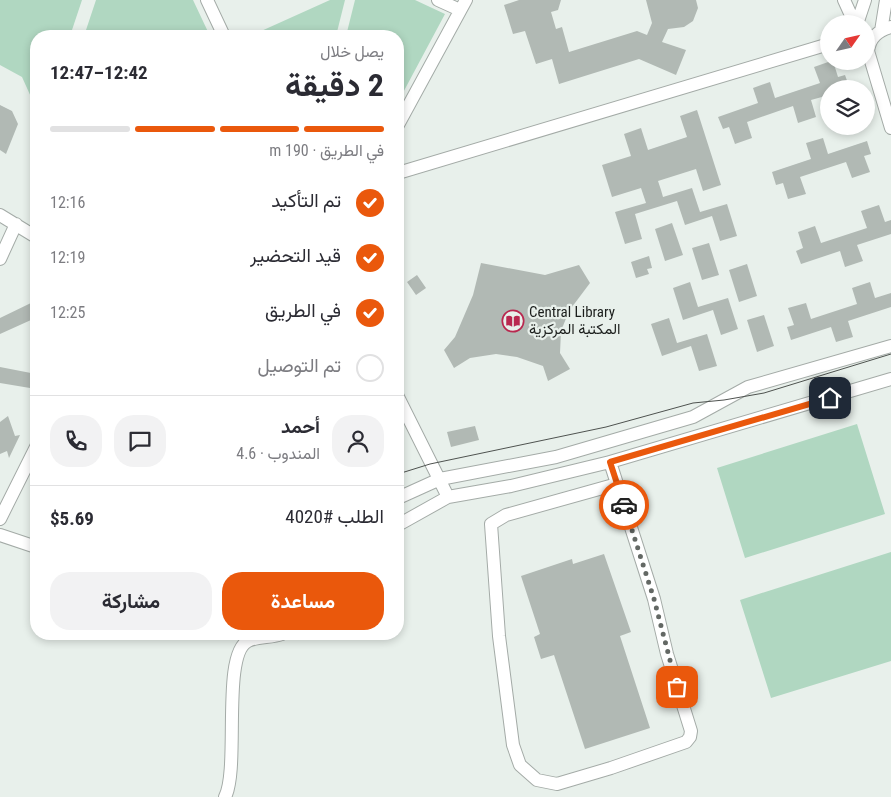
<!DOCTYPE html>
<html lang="ar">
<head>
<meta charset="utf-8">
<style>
  :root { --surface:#fff; --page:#f2f2f3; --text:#2b2b33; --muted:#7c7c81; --line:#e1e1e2; --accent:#ea580c }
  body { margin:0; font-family:"Roboto Condensed",Vazirmatn,sans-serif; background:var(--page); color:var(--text); direction:rtl; height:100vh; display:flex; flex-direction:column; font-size:19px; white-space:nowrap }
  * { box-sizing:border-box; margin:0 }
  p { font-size:16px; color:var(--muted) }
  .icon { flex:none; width:28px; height:28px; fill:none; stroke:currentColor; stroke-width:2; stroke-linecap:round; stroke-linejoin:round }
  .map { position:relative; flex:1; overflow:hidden; direction:ltr }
  .details { position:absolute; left:30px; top:30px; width:374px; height:610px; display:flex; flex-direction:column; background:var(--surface); border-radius:20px; box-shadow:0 2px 8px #0003; direction:rtl }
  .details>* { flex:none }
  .needle { width:32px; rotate:56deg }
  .buttons { position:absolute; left:820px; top:15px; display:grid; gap:10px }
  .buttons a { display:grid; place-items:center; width:55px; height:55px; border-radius:50%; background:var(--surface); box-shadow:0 2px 8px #0003; font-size:25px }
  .pin { position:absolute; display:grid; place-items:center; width:42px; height:42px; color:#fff; margin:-21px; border-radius:10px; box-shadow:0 2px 8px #0006 }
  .courier { position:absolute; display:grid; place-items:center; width:50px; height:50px; margin:-25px; border:4px solid #ea580c; border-radius:50%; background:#fff; color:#222; box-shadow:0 1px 6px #0007 }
  .head em { font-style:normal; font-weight:700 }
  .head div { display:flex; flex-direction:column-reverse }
  .head { display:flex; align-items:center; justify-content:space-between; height:85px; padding:0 20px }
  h1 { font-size:32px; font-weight:700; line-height:38px }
  .bar { display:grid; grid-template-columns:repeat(4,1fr); gap:8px 5px; align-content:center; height:60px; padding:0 20px }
  .bar i { height:6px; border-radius:4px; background:var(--line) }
  .bar .active { background:var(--accent) }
  .bar p { grid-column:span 4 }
  .line { display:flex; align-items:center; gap:12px; padding:0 20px; border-top:1px solid var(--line) }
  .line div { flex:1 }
  .round { display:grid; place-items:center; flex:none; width:52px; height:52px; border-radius:20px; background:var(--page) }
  ol { padding:0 20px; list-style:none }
  li { display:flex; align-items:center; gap:15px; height:55px }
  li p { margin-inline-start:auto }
  li .icon { padding:5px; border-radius:50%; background:var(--accent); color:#fff; stroke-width:4 }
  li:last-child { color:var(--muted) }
  li i { width:28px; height:28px; border:2px solid var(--line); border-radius:50% }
  .cta { display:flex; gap:10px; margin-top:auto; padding:10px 20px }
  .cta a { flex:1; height:58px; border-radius:20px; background:var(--accent); color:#fff; font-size:20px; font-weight:700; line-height:58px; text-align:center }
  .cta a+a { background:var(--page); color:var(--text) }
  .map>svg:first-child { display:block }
</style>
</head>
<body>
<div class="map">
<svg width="891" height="797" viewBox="0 0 891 797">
  <rect width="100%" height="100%" fill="#e8f0eb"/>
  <path fill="#b0d7c1" d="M 0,0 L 82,0 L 70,36 L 36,36 L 36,108 L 22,77 L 0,65 Z
    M 96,0 L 193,0 L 210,36 L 84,36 Z
    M 330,0 L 345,0 L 336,36 L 250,36 Z
    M 355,0 L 415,0 L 445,14 L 398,102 L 398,36 L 346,36 Z
    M 857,424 L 885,514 L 745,558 L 717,468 Z
    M 891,552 L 891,661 L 771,698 L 740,600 Z"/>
  <path fill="#b1b9b4" d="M 519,0 L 561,0 L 558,10 L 551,12 L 556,29 L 562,27 L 569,52 L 637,31 L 647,35 L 652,23 L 646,0 L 696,0 L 698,8 L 693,21 L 684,27 L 668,29 L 662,42 L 686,50 L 676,75 L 639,59 L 559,84 L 552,59 L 536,64 L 525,31 L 513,34 L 504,5 Z
    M 831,61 L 833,61 L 838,77 L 845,75 L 850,89 L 829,89 L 829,95 L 811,100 L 816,117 L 798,123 L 793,106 L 747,122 L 752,138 L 735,144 L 729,127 L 723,129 L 718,117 L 758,103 L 753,88 L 770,82 L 775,98 L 820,83 L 814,67 Z
    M 0,105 L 12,111 L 18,124 L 6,154 L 0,150 Z
    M 697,110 L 721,185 L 703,191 L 696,169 L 658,181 L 661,190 L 663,197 L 692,188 L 700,212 L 727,204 L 737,236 L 720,241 L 712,216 L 685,225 L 677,201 L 635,214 L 642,239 L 625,244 L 615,212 L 646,203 L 641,188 L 612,197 L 602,165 L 631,156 L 624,134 L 641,128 L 648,150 L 687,137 L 680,116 Z
    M 823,138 L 828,154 L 867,141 L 871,154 L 864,156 L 870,172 L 852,178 L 846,162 L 800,177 L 806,194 L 788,199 L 783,183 L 776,185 L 772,172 L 811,159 L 806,143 Z
    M 879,205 L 885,222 L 891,220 L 891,234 L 857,245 L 863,261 L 845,267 L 840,251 L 801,264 L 796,251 L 803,248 L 798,232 L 815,226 L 821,243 L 867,228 L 861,211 Z
    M 672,223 L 683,255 L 665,261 L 655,229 Z
    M 709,243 L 719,275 L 702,280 L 692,248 Z
    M 649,256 L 652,268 L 647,269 L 649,274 L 636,278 L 631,262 Z
    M 481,263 L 545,275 L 579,265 L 590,283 L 569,311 L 561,331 L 560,353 L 570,369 L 548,381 L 543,366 L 517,357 L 496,354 L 470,358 L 454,368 L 444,350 L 455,337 L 473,295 Z
    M 747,264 L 757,296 L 739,302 L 729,270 Z
    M 417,275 L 426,288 L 416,295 L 407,282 Z
    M 690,282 L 698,307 L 728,298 L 738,329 L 721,335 L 713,310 L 683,320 L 673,288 Z
    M 870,282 L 875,298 L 891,293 L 891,307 L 848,321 L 853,337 L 836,342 L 831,327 L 791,340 L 787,327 L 794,325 L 788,308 L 806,303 L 811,319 L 857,304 L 852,288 Z
    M 33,302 L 36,306 L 36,328 L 31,320 L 0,334 L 0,318 Z
    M 764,315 L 774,346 L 757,352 L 747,320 Z
    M 669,318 L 677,343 L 707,334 L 717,366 L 699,371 L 691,346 L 662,356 L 651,324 Z
    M 0,367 L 36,374 L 36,389 L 0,383 Z
    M 8,416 L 15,436 L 20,435 L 9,458 L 7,451 L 0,454 L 0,422 Z
    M 475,426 L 479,440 L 451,447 L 447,432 Z
    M 604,554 L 631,632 L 620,636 L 650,728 L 585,749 L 554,655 L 541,659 L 534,637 L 540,634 L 521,576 L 572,559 L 573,564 Z"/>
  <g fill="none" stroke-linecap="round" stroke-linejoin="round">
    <g stroke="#a4aba7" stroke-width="14">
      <path id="minor" d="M 207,0 L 224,36
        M 438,0 L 460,10
        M 844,0 L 855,24
        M 857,24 L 865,0
        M 891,27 C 878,31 870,37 868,51 L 891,128
        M 881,31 L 886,0
        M 398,125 L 466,0
        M 398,173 L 829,44
        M 0,215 L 36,237
        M 0,259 L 16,224
        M 398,397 L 448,497
        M 610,462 L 654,599 L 667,654 L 691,731 L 690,737 L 686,742 L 611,768 L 557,784 L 537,780 L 520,765 L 513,745 L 499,636 L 491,524 L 506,515 L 617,484
        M 398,498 L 440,479 L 556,457 L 693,417 L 748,387 L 891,346
        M 0,519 L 36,447
        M 398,525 L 448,497 L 511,486 L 610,462 L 891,379
        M 0,535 L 36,547
        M 225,797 C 240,768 221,654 248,641 C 258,636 271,638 282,634"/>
    </g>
    <use href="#minor" stroke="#fff" stroke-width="12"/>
    <path stroke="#4e524f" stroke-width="1" d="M 398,474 L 430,464 L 606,427 L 693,403 L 724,400 L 764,393 L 891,354"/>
  </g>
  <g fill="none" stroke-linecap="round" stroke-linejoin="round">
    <path stroke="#636864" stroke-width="5" stroke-dasharray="0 9" d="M 624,505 L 654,599 L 677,687"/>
    <path stroke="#ea580c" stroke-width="6" d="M 624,505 L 610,462 L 830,398"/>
  </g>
  <defs>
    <g id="library-ring" transform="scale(1.125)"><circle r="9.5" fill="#e8f0eb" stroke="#b9284f" stroke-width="1.5"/><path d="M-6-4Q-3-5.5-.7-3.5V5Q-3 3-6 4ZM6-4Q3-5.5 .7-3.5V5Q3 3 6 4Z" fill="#b9284f"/></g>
  </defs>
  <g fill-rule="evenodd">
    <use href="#library-ring" x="513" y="321"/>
  </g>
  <g text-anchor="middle" stroke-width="4.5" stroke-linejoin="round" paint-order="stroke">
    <g font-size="15" fill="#1b1e1c" stroke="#e8f0eb" text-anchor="start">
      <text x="529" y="317">Central Library<tspan x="529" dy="17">المكتبة المركزية</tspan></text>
    </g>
  </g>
</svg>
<div class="buttons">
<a><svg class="needle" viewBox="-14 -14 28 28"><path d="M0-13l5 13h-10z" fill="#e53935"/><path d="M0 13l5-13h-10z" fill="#7c7c81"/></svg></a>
<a><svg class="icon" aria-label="layers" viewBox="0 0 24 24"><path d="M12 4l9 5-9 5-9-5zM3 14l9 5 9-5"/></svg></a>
</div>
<div class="pin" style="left:677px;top:687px;background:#ea580c"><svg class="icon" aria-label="bag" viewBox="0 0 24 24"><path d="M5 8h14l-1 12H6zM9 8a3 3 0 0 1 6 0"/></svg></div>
<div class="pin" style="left:830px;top:398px;background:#1f2937"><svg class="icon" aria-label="home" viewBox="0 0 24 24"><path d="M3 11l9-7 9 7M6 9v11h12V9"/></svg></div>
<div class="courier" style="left:624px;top:505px"><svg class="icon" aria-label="car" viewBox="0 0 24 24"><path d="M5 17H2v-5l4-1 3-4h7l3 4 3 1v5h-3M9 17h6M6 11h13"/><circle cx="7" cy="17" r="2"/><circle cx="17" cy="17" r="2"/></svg></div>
<section class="details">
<div class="head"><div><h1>2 دقيقة</h1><p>يصل خلال</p></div><em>12:42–12:47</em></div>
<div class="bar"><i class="active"></i><i class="active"></i><i class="active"></i><i></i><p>في الطريق · 190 m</p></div>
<ol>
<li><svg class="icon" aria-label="check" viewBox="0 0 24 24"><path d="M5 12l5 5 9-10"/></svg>تم التأكيد<p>12:16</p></li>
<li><svg class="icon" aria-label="check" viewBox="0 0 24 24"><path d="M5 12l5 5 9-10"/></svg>قيد التحضير<p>12:19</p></li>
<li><svg class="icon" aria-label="check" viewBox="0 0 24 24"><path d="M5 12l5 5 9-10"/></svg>في الطريق<p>12:25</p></li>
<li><i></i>تم التوصيل</li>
</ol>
<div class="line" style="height:90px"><a class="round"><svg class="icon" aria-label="person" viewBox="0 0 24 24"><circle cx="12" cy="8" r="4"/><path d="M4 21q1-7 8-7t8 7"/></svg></a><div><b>أحمد</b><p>المندوب · 4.6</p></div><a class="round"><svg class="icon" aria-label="chat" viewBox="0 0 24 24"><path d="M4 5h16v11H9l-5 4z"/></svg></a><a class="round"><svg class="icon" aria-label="phone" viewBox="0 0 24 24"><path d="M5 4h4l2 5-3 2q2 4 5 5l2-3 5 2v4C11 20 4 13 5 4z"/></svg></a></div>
<div class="line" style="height:65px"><div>الطلب #4020</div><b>$5.69</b></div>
<div class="cta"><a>مساعدة</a><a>مشاركة</a></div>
</section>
</div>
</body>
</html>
